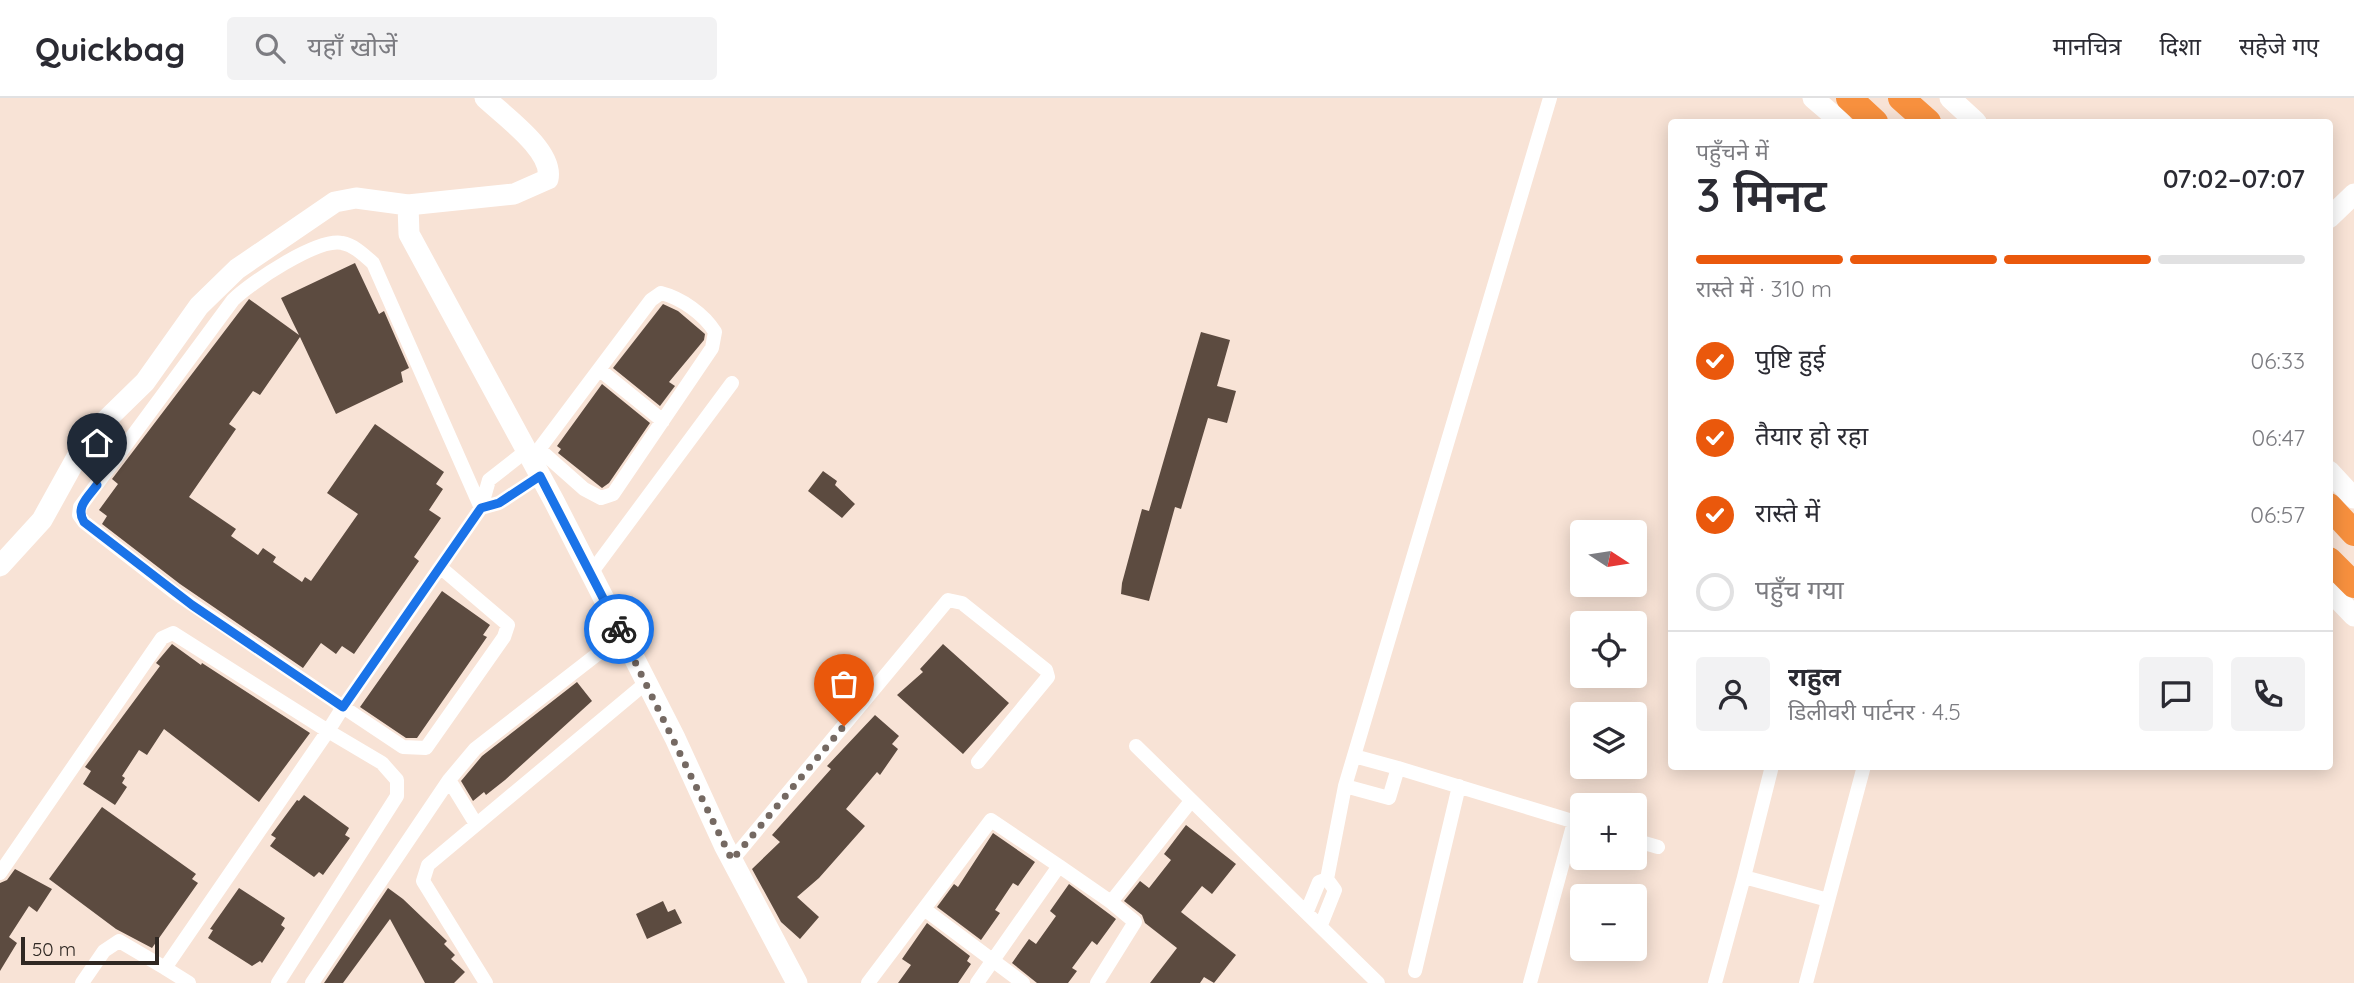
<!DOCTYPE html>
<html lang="hi">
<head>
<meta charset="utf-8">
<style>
  :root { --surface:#fff; --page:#f2f2f3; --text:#2b2b33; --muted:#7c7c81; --line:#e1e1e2; --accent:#ea580c }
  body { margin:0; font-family:Quicksand,"Noto Sans Devanagari",sans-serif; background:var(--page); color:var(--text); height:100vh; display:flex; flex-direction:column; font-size:26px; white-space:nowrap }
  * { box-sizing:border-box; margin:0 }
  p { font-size:23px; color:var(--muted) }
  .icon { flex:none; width:38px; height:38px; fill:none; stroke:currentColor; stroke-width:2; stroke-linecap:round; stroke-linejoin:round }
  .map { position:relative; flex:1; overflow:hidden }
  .sheet { position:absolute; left:1668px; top:21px; width:665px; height:651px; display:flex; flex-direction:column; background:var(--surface); border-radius:7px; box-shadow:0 4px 18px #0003 }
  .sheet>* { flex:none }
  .needle { width:46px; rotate:102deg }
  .tools { position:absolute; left:1570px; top:422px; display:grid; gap:14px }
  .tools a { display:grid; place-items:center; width:77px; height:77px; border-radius:7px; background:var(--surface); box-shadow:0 4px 18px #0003; font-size:35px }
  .scale { position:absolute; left:21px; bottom:18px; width:138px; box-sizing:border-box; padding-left:7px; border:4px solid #2f2823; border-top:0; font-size:19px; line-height:24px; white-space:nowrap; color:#2f2823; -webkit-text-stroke:5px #f8e3d6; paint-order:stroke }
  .pin { position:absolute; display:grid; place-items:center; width:60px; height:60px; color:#fff; margin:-72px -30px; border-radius:50% 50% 50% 0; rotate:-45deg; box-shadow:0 0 7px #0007 }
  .pin .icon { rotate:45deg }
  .courier { position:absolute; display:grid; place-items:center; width:70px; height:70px; margin:-35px; border:5px solid #1a73e8; border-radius:50%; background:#fff; color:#222; box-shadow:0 2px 9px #0007 }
  .summary em { font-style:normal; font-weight:600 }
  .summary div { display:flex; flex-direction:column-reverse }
  .summary { display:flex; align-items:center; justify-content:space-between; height:119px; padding:0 28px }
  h1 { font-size:46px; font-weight:600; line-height:52px }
  .bar { display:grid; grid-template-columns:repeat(4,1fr); gap:10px 7px; align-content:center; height:84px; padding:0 28px }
  .bar i { height:9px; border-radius:5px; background:var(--line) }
  .bar .selected { background:var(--accent) }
  .bar p { grid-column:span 4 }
  .line { display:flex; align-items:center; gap:18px; padding:0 28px; border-top:2px solid var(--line) }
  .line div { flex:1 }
  .round { display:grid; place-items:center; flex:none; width:74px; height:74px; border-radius:7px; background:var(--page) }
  ol { padding:0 28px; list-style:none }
  li { display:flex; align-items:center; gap:21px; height:77px }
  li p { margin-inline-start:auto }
  li .icon { padding:7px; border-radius:50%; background:var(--accent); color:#fff; stroke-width:4 }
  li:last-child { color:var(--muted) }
  li i { width:38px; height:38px; border:4px solid var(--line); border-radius:50% }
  header { display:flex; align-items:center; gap:42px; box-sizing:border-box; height:98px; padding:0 35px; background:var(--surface); border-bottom:2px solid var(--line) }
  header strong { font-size:33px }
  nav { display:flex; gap:38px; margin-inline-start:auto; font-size:24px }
  .search { width:490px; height:63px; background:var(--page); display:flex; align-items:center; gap:18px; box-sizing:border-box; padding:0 24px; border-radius:7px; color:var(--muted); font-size:26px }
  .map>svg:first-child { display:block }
</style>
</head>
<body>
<header>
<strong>Quickbag</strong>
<div class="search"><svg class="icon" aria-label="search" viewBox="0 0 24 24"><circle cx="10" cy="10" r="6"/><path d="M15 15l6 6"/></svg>यहाँ खोजें</div>
<nav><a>मानचित्र</a><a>दिशा</a><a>सहेजे गए</a></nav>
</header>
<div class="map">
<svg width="2354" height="885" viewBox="0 0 2354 885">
  <rect width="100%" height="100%" fill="#f8e3d6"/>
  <path fill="#5c4b40" d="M 355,165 L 379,216 L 384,213 L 409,270 L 401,274 L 403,284 L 336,316 L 300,239 L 260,297 L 253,293 L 229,326 L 236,331 L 189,399 L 236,431 L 231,438 L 258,457 L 263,450 L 276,459 L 273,464 L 302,484 L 305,479 L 311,483 L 358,416 L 327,395 L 375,326 L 444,374 L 436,386 L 443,391 L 429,412 L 441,420 L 414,459 L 419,463 L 354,556 L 342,548 L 336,556 L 321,545 L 303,570 L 180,486 L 102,426 L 107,418 L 99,412 L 118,386 L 112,381 L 249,201 L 299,237 L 281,200 Z
    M 663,206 L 678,213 L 705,236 L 704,242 L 669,284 L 675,288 L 660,308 L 613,270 Z
    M 1201,234 L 1230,242 L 1217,288 L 1236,293 L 1227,325 L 1208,320 L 1181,411 L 1175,409 L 1149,503 L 1121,496 L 1122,485 L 1142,411 L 1149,413 Z
    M 602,286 L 650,325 L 609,385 L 602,390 L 558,355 L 561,351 L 557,348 Z
    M 823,373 L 837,383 L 835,387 L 855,406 L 842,420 L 808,393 Z
    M 442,493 L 490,527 L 483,537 L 487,539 L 417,640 L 406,640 L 360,609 Z
    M 172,546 L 201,567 L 202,565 L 310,635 L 259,704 L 164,631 L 147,657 L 139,652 L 122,678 L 125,680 L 122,685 L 127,689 L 115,707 L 83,686 L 91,673 L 85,669 L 160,568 L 156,565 Z
    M 943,546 L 1009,605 L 963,656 L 897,597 L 923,574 L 920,571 Z
    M 577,584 L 592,603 L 505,682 L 486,697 L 484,694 L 473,703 L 461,683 L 482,658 Z
    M 875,617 L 899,638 L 892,646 L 898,651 L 880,677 L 877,674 L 846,711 L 865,728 L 819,780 L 797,799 L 819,819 L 800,841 L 781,824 L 752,771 L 780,744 L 772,737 L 831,671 L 827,668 Z
    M 304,697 L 349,730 L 345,737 L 350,740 L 323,777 L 319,774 L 314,779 L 270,748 L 276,740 L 271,737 L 297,702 L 299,703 Z
    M 102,709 L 196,776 L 192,781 L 198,785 L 152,850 L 116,831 L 49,781 Z
    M 1186,727 L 1236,766 L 1212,796 L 1202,788 L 1181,814 L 1236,857 L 1214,885 L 1204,879 L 1200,885 L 1150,885 L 1177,850 L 1145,825 L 1142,817 L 1124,803 L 1140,783 L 1149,790 L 1171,762 L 1164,756 Z
    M 993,735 L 1035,764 L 1018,788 L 1013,785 L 995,812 L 1000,815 L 981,842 L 937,809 L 954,786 L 958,789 Z
    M 15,771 L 52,791 L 37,814 L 29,808 L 9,839 L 17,845 L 0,873 L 0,785 L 7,782 Z
    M 1069,786 L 1116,821 L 1097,847 L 1092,843 L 1072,870 L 1077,873 L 1068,885 L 1037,885 L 1012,865 L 1029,841 L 1036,846 L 1056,818 L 1050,813 Z
    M 239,790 L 285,820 L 281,827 L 285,830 L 262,865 L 260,863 L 252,868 L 208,840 L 213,832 L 210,831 Z
    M 388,790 L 403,801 L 447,843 L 444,846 L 455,857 L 451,861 L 465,874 L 454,885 L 425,885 L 390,821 L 343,885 L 324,885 Z
    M 663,803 L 668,814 L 675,811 L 682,825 L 647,841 L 636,816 Z
    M 927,825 L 970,858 L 967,863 L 971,866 L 958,885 L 898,885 L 911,867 L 902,861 Z"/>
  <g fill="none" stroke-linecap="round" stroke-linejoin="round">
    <path stroke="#fff" stroke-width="14" d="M 600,272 L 663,323
      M 531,362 L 651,202 L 661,195 C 681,200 704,216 715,234 L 712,250 L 613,396 L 601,400 L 584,391 L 540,352
      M 481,410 L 373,165 C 364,157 354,147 342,145 C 317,140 250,185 233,202 L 80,409 L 79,417 L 84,424 L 174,494 L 343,609 L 481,410 L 489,382 L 526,353
      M 481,410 L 499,405 L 540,378
      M 591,475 L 732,285
      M 1136,648 L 1378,885
      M 1354,658 L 1398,670
      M 1772,668 L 1744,779 L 1828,802
      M 449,682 L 476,726
      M 1345,688 L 1389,700 L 1398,670 L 1582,726
      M 1634,742 L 1658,749
      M 732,762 L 948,502 L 962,505 L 1046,572 L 1048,579 L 978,664
      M 0,775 L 162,540 L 173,535 L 328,633 L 343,609 L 403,649 L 426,650 L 504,539 L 508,527 L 440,469
      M 1327,781 L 1345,688 L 1550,0
      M 924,811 L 1023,885
      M 1307,813 L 1319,784 L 1327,781 L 1335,792 L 1321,827
      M 1415,873 L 1459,688
      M 82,885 L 104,853 L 119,843 L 165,870
      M 189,885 L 165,870 L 328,633 L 382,665 L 397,682 L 397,698 L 278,885
      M 312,885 L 449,682 L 475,651 L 622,537
      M 486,885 L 423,783 L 428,767 L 647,584
      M 868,885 L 991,722 L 1059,768
      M 977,885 L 1059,768 L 1111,804 L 1191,703
      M 1097,885 L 1135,824 L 1111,804
      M 1530,885 L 1574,724
      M 1715,885 L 1744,779
      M 1806,885 L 1864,668"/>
    <path stroke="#fff" stroke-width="21" d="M 485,0 C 504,18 554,53 548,81 L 514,96 L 408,107 L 409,136 L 554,403 L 675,640 L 724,747 L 797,885
      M 1813,0 L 1841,24
      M 1950,0 L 1976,24
      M 2329,120 L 2354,96
      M 2329,373 L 2354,400
      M 0,468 L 42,422 L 78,357 L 102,326 L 145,284 L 199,208 L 237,171 L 335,104 L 356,100 L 408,107
      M 2329,492 L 2354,518"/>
    <path stroke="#f7903e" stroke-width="26" d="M 1849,0 L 1875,24
      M 1901,0 L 1928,24
      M 2329,408 L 2354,435
      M 2329,462 L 2354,487"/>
  </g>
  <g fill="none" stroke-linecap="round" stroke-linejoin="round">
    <path stroke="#756962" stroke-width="7" stroke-dasharray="0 12.6" d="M 619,531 L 732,762 L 844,628"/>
    <path stroke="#1a73e8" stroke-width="9" d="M 97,387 C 88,399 75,409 84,424 L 192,507 L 343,609 L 481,410 L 499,405 L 540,378 L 619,531"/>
  </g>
</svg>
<div class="tools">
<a><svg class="needle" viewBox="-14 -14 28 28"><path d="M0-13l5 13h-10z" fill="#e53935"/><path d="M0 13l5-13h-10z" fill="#7c7c81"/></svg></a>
<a><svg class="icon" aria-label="locate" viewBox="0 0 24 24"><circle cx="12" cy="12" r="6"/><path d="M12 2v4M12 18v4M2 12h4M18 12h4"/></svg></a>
<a><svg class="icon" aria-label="layers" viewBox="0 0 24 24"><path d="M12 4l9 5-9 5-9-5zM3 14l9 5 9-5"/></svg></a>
<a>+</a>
<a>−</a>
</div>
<div class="scale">50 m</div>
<div class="pin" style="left:844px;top:628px;background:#ea580c"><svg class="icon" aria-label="bag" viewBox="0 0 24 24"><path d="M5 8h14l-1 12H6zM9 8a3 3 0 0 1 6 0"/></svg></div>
<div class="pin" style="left:97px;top:387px;background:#1f2937"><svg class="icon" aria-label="home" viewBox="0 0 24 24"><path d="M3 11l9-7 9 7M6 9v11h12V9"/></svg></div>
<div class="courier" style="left:619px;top:531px"><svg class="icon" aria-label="bike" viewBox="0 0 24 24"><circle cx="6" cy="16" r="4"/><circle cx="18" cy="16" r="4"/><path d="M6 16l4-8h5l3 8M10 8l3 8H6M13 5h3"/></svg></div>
<section class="sheet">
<div class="summary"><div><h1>3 मिनट</h1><p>पहुँचने में</p></div><em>07:02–07:07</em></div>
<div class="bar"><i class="selected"></i><i class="selected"></i><i class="selected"></i><i></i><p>रास्ते में · 310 m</p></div>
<ol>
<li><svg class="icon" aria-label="check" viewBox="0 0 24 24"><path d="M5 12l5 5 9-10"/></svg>पुष्टि हुई<p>06:33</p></li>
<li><svg class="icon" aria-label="check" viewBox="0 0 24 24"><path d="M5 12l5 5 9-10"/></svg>तैयार हो रहा<p>06:47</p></li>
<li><svg class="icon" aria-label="check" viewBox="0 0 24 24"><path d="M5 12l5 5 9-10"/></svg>रास्ते में<p>06:57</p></li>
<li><i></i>पहुँच गया</li>
</ol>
<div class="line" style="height:126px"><a class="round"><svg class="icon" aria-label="person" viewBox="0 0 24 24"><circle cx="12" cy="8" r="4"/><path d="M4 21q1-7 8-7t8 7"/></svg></a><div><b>राहुल</b><p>डिलीवरी पार्टनर · 4.5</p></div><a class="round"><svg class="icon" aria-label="chat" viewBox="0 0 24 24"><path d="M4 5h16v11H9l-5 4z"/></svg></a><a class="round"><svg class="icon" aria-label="phone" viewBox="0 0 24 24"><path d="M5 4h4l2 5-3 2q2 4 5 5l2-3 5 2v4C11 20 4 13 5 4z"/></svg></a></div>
</section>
</div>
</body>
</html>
